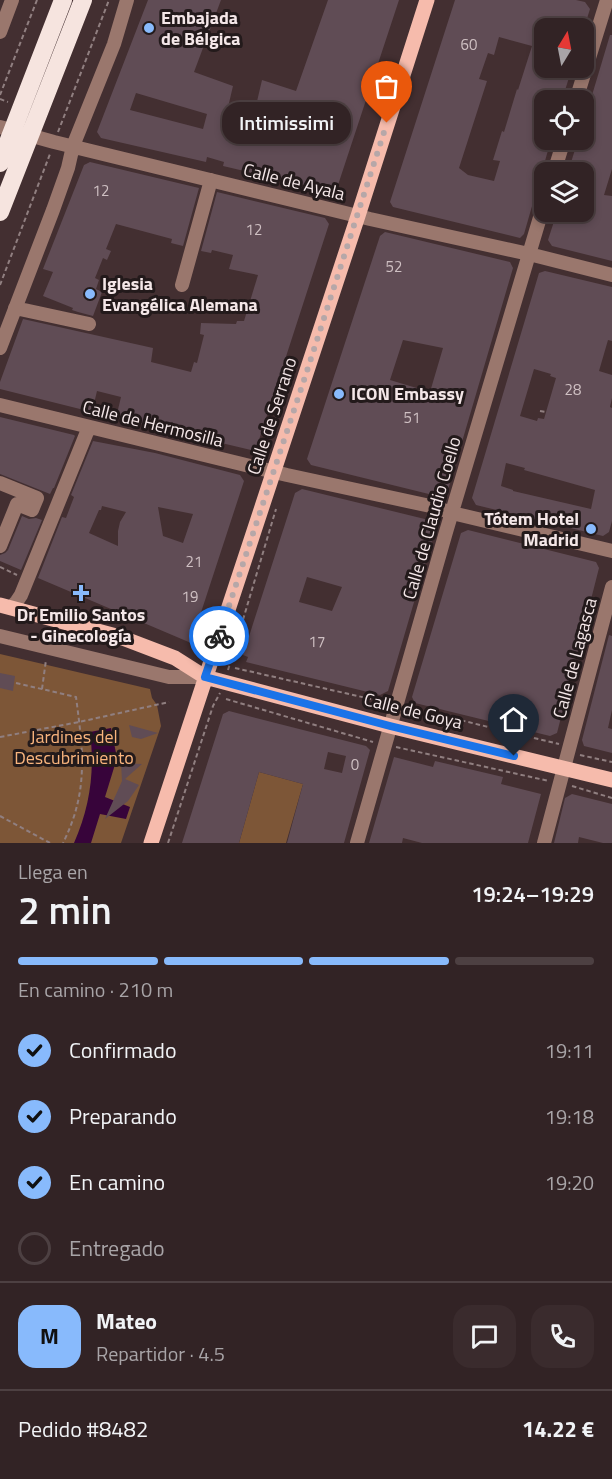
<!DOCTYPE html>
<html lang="es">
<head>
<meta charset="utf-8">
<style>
  :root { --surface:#322325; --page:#3a2b2d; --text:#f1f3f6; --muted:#a8a4a7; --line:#4d4042; --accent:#88bafc }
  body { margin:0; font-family:"Titillium Web",sans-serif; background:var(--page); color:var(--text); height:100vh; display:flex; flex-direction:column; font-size:22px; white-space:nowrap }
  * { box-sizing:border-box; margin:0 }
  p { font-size:20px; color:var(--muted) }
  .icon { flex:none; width:33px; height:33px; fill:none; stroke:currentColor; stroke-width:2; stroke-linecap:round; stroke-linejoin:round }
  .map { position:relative; height:843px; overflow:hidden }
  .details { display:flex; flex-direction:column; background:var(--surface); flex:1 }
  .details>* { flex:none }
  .needle { width:39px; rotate:10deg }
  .fabs { position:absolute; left:534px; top:18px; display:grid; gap:12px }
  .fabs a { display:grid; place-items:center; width:60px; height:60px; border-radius:12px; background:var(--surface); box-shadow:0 3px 9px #0003,0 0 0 2px var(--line); font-size:30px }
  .pin { position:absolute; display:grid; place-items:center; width:51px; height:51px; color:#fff; margin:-62px -26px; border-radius:50% 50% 50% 0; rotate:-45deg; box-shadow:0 0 6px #0007 }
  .pin .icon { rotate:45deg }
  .courier { position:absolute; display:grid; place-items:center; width:60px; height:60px; margin:-30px; border:4px solid #1a73e8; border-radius:50%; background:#fff; color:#222; box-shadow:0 2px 8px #0007 }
  .bubble { position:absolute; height:42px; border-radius:18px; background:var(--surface); box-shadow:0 3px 9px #0003,0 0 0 2px var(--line); font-size:20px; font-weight:600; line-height:42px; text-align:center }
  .summary em { font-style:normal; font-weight:600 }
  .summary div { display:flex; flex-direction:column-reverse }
  .summary { display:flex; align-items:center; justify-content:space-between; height:102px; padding:0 18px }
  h1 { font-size:39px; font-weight:600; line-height:45px }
  .bar { display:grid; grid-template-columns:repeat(4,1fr); gap:9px 6px; align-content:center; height:72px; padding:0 18px }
  .bar i { height:8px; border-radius:4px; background:var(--line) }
  .bar .selected { background:var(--accent) }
  .bar p { grid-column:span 4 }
  .line { display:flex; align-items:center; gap:15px; padding:0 18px; border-top:2px solid var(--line) }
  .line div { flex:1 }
  .round { display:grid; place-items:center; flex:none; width:63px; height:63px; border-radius:18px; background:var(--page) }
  ol { padding:0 18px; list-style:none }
  li { display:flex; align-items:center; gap:18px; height:66px }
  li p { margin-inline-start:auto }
  li .icon { padding:6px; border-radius:50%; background:var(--accent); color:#111; stroke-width:4 }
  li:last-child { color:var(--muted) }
  li i { width:33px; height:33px; border:3px solid var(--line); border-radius:50% }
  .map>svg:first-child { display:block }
</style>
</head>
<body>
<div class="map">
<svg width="612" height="843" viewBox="0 0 612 843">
  <rect width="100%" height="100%" fill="#432f31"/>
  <path fill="#7d5637" d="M 0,654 L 150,689 L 152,698 L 157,705 L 161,726 L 121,843 L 0,843 Z
    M 259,772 L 303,784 L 286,843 L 239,843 Z"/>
  <path fill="#37043a" d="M 111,728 L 117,758 L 105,797 L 130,807 L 126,819 L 100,814 L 91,843 L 74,843 C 90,807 95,771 90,732 Z"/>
  <path fill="#604c55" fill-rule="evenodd" d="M 148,0 L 221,0 L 194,72 L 233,86 L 229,103 L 255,110 L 262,80 L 296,91 L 328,0 L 399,0 L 337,188 L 332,192 L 223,166 L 224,162 L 207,157 L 206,162 L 101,138 L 97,132 ZM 136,93 L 207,114 L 203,129 L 130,110 Z
    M 455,0 L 576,0 L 585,2 L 590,9 L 584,28 L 544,28 L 544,68 L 572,68 L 562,100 L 544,100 L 544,140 L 551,140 L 524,234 L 520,238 L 393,207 L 390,202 ZM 499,37 L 532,46 L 518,90 L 517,89 L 504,132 L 502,131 L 493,160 L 500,161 L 494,181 L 468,175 L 459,168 L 487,81 L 479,79 L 488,53 L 494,55 Z
    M 610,35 L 612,35 L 612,169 L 604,195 L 612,196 L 612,261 L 552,246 L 548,240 L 557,212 L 584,212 L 584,172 L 568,172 L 578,140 L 584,140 L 584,122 Z
    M 90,162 L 199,188 L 183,246 L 171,243 L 172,239 L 116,224 L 106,249 L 111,251 L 107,260 L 103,258 L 95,278 L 99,280 L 96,289 L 102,292 L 93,316 L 78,312 L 72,310 L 73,308 L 43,296 L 53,272 L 43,269 L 84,165 Z
    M 217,192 L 325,218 L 329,224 L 257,446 L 251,450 L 116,418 L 121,397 L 97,391 L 92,412 L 0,389 L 0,382 L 23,319 L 153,348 L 151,362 L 191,372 L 194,362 L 197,363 L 204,335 L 200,334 L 201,323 L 236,324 L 237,321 L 244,321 L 258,275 L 229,269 L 233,255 L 212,250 L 211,253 L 201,251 Z
    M 385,232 L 510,262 L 513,268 L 447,493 L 441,497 L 311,465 L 307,459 L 380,236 ZM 403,340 L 443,348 L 430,392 L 390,380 Z
    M 545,271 L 612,287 L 612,341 L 608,340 L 599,371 L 612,375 L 612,398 L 610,407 L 612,408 L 612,521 L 609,532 L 603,536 L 476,505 L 472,498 L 539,273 ZM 534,369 L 551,374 L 550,376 L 556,378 L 544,419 L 538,418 L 537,421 L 520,416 ZM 506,463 L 525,468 L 524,470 L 595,490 L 591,509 L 513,491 L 513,490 L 501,486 Z
    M 0,417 L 74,435 L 75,436 L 54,488 L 53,488 L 50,494 L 0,474 Z
    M 93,441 L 155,453 L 240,475 L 244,481 L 191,643 L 38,578 L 62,517 L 66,518 L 74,497 L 71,495 ZM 102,506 L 126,512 L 120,522 L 118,531 L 118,546 L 89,533 L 99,510 L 101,510 ZM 158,507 L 193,514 L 183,543 L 163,536 Z
    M 302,489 L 433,521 L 436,527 L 388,691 L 380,695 L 246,662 L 248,657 L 243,655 L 295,493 ZM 307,577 L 342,587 L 332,611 L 299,602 Z
    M 22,516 L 29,519 L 36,518 L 42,520 L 21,570 L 0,561 L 0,555 L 5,553 L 8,550 Z
    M 468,530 L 596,562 L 599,568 L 557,733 L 550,736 L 415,703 L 412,697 L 461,533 Z
    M 609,635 L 612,636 L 612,710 L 608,728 L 612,729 L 612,753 L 584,746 L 582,740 Z
    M 0,673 L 15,676 L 13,691 L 0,688 Z
    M 229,711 L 366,746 L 370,750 L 344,843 L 287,843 L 303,784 L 259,772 L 239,843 L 182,843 L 223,714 ZM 328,752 L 346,756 L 342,773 L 324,769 Z
    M 129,725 L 158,733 L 141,739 L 132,737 Z
    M 394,757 L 433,767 L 435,761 L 503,777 L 501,784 L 541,794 L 528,843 L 422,843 L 403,838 L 402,843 L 369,843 Z
    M 121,763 L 142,764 L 125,779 L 139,785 L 128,801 L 105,819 L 122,781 Z
    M 572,794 L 612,804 L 612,843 L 603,843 L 579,837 L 578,843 L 554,843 L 565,798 Z"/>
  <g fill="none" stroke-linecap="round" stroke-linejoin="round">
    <path stroke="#907f80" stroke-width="2" stroke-dasharray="4.5 3" stroke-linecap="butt" d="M 0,95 L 37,0
      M 0,99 L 8,102
      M 58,132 L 109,0
      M 0,285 L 50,154
      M 540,411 L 546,412
      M 0,567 L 17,575
      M 235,668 L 384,702
      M 228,670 L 276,509
      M 16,683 L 76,697 C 83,751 89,791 63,843
      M 42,689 L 46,660
      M 226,699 L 373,742
      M 410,708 L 559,744
      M 0,737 L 79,722 L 169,702
      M 396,747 L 549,781
      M 580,755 L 612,762
      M 572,786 L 612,798
      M 0,816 L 50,843
      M 168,843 L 213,706 L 220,693"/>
    <path stroke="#9a776d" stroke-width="14" d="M 0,32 L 12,0
      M 576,100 L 607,0
      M 0,127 L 54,142 L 370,219 L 529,254 L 612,275
      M 554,172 L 564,140
      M 182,285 L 211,180
      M 15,308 L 89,324
      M 0,348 L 53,210 L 68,168 L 73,146 L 114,44 L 127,0
      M 0,405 L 287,475 L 435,507 L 452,513 L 612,551
      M 0,483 L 37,498 L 32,510 L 17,504 L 0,546
      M 11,608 L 17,601 L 21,595 L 89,427
      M 0,636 L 169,677 L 205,677
      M 357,843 L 446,532 L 544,204
      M 544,843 L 612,587"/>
    <path stroke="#f6bbac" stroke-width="15" d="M 0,605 L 120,637 L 175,658 L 205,677 L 390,726 L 612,780
      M 151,843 L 358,216 L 427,0"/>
    <path stroke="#f6e4df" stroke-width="18" d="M 0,163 L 63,0
      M 0,212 L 83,0"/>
  </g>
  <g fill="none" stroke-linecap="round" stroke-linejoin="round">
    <path stroke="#b6a7a8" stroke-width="6" stroke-dasharray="0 10.8" d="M 219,636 L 306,374 L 387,123"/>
    <path stroke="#1a73e8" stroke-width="8" d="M 219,636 L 205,677 L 390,726 L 514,756"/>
  </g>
  <g fill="#88bafc" stroke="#231a1b" stroke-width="2">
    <circle cx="149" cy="28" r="6"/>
    <circle cx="90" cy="294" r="6"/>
    <circle cx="339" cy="394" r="6"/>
    <circle cx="591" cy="529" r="6"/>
    <path d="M78 584h6v6h6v6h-6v6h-6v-6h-6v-6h6z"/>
  </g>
  <g text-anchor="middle" stroke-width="6" stroke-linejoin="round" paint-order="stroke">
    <g font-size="15" fill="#cfc0c3">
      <text x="469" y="50">60</text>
      <text x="101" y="196">12</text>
      <text x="254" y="235">12</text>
      <text x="394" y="272">52</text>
      <text x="573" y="395">28</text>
      <text x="412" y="423">51</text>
      <text x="194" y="567">21</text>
      <text x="190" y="602">19</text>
      <text x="317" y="647">17</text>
      <text x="355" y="770">0</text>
    </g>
    <g font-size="18" font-weight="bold" fill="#f4e7e8" stroke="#231a1b" text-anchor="start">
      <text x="161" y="24">Embajada<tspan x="161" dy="21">de Bélgica</tspan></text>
      <text x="102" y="290">Iglesia<tspan x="102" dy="21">Evangélica Alemana</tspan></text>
      <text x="351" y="400">ICON Embassy</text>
      <text x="579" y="525" text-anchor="end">Tótem Hotel<tspan x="579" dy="21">Madrid</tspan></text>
      <text x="81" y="621" text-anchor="middle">Dr Emilio Santos<tspan x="81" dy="21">- Ginecología</tspan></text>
    </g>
    <g font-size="18" fill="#f4e7e8" stroke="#231a1b">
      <text transform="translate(294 182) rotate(14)" y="6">Calle de Ayala</text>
      <text transform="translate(272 416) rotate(-72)" y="6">Calle de Serrano</text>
      <text transform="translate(153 424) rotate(14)" y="6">Calle de Hermosilla</text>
      <text transform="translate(432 518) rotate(-74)" y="6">Calle de Claudio Coello</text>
      <text transform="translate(575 658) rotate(-75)" y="6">Calle de Lagasca</text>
      <text transform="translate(413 711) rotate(14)" y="6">Calle de Goya</text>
    </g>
    <g font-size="18" fill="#fab57e" stroke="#231a1b">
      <text x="74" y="743">Jardines del<tspan x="74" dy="21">Descubrimiento</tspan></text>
    </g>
  </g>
</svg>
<div class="fabs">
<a><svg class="needle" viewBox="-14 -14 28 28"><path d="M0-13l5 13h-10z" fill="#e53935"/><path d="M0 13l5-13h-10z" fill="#a8a4a7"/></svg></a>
<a><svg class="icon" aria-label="locate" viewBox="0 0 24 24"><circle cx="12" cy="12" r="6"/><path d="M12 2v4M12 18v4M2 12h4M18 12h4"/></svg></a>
<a><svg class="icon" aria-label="layers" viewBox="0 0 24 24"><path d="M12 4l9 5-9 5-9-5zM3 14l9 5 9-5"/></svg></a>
</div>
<div class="pin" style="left:387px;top:123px;background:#ea580c"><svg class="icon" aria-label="bag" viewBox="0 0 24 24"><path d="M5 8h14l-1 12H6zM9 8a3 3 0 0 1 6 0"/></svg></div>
<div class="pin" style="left:514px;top:756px;background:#1f2937"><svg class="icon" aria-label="home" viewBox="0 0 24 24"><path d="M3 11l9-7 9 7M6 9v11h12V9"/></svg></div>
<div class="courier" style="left:219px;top:636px"><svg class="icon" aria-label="bike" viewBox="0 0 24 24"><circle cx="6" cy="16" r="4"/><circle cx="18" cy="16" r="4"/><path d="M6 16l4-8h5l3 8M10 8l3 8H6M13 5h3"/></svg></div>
<div class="bubble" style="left:222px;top:102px;width:129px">Intimissimi</div>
</div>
<section class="details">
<div class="summary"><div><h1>2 min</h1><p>Llega en</p></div><em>19:24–19:29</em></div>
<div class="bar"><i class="selected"></i><i class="selected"></i><i class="selected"></i><i></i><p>En camino · 210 m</p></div>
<ol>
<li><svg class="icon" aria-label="check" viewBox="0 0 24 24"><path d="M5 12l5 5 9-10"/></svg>Confirmado<p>19:11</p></li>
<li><svg class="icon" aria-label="check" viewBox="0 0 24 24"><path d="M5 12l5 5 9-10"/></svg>Preparando<p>19:18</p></li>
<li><svg class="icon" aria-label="check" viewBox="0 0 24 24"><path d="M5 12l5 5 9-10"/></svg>En camino<p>19:20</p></li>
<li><i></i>Entregado</li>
</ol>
<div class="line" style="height:108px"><b class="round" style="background:var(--accent);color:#111">M</b><div><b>Mateo</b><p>Repartidor · 4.5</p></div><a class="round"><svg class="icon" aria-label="chat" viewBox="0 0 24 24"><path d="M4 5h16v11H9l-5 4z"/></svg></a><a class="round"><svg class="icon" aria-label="phone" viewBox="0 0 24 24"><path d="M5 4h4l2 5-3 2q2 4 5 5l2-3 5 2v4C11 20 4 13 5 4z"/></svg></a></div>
<div class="line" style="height:78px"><div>Pedido #8482</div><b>14.22 €</b></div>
</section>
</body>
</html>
